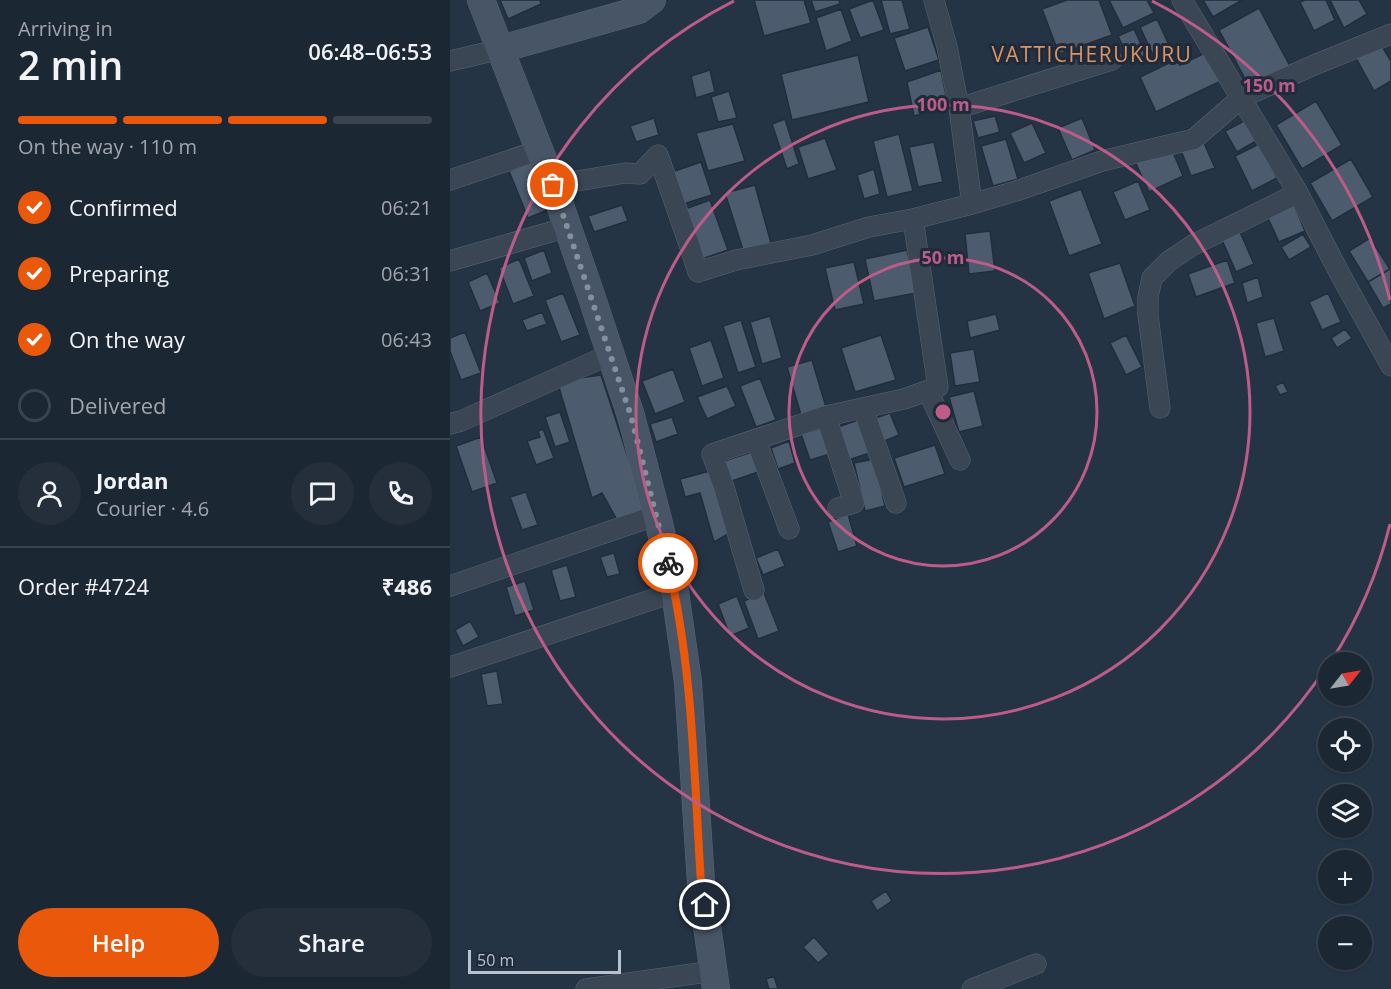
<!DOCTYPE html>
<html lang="en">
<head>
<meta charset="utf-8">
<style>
  :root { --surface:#1c2734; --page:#252f3c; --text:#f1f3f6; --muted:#a0a5ac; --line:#3a444f; --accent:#ea580c }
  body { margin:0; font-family:"Open Sans",sans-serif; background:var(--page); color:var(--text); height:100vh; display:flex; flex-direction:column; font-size:22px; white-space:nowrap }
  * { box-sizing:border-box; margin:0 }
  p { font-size:20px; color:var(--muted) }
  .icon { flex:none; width:33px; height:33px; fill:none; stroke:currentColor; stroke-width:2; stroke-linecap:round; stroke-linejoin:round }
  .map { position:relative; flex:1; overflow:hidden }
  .details { display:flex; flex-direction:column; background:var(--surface); width:450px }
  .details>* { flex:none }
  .needle { width:39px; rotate:59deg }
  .buttons { position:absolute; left:868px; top:652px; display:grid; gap:12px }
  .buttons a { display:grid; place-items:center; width:54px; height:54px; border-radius:50%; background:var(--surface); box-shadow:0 2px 4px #0004,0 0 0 2px var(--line); font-size:30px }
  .scale { position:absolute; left:18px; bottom:15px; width:153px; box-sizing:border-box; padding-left:6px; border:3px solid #b8c1ce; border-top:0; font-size:16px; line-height:21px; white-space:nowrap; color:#b8c1ce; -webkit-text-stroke:4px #1f2b3a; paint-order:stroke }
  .pin { position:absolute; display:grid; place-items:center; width:51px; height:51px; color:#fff; margin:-26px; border:3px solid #fff; border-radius:50%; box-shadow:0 2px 6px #0007 }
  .courier { position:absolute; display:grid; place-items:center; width:60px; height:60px; margin:-30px; border:4px solid #ea580c; border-radius:50%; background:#fff; color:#222; box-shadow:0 2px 8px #0007 }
  .head em { font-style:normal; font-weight:600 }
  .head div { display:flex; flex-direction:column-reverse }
  .head { display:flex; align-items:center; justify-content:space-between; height:102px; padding:0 18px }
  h1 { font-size:39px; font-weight:600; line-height:45px }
  .bar { display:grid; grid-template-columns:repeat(4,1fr); gap:9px 6px; align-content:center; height:72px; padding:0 18px }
  .bar i { height:8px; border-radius:4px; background:var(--line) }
  .bar .active { background:var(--accent) }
  .bar p { grid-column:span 4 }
  .line { display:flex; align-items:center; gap:15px; padding:0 18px; border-top:2px solid var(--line) }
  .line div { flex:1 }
  .round { display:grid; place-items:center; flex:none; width:63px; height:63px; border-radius:32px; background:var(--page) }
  ol { padding:0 18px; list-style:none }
  li { display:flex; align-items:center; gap:18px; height:66px }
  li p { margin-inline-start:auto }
  li .icon { padding:6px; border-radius:50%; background:var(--accent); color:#fff; stroke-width:4 }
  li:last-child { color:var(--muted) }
  li i { width:33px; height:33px; border:3px solid var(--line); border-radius:50% }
  .button { display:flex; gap:12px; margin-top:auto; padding:12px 18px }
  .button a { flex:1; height:69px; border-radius:36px; background:var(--accent); color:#fff; font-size:24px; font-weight:600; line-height:69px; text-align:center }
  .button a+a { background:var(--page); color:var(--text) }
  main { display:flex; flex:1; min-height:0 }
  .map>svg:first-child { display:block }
</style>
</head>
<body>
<main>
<section class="details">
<div class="head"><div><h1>2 min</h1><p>Arriving in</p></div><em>06:48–06:53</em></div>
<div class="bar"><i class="active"></i><i class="active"></i><i class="active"></i><i></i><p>On the way · 110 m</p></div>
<ol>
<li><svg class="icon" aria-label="check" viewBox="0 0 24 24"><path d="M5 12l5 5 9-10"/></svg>Confirmed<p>06:21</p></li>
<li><svg class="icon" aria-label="check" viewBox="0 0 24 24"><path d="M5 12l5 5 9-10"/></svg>Preparing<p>06:31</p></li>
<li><svg class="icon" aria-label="check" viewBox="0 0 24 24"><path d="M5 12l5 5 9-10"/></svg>On the way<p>06:43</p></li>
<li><i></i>Delivered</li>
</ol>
<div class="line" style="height:108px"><a class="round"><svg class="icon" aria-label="person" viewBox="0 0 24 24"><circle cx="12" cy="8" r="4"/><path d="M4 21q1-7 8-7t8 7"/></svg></a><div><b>Jordan</b><p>Courier · 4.6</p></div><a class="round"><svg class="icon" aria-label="chat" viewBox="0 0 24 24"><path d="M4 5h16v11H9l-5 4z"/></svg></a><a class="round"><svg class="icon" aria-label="phone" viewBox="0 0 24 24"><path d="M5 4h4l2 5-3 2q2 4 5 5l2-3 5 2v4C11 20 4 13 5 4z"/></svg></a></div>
<div class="line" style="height:78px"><div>Order #4724</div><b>₹486</b></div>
<div class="button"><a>Help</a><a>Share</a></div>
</section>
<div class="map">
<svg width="941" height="989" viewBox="0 0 941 989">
  <rect width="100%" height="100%" fill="#253445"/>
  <path fill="#4c5b6e" stroke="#212d3c" stroke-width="1.5" d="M 50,0 L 90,0 L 91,4 L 58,19 Z
    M 304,0 L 354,0 L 361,23 L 314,36 Z
    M 361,0 L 389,0 L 390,4 L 365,12 Z
    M 423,0 L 434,30 L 410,38 L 399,9 Z
    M 431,0 L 452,0 L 460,29 L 440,34 Z
    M 617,0 L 649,0 L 662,35 L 609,54 L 592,9 Z
    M 659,0 L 697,0 L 704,13 L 673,28 Z
    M 753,0 L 792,0 L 763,17 Z
    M 855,0 L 876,0 L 885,20 L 864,31 L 850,2 Z
    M 880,0 L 909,0 L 917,14 L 894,28 Z
    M 809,8 L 841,68 L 801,90 L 769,30 Z
    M 391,9 L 402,41 L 376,51 L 366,18 Z
    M 707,19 L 720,47 L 703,55 L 690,27 Z
    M 478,27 L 489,60 L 455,71 L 444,38 Z
    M 684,29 L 696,55 L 681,63 L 668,36 Z
    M 930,43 L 941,61 L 941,81 L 924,91 L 905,56 Z
    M 757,52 L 771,81 L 706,112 L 690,77 L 725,60 L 730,65 Z
    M 408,55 L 419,102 L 342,120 L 331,74 Z
    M 260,70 L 265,92 L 246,98 L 241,76 Z
    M 491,70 L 498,106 L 464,116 L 457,82 Z
    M 279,91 L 287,118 L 268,122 L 261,97 Z
    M 866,101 L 892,145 L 852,169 L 826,125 Z
    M 545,116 L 550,132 L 528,138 L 523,121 Z
    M 204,118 L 209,135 L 186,142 L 180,126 Z
    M 632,118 L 645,150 L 622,160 L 608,128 Z
    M 335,119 L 349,164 L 337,169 L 322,124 Z
    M 796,120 L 808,140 L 787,152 L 775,131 Z
    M 582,123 L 596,153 L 574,163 L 560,133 Z
    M 283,124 L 295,161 L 258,171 L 246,133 Z
    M 746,125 L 765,168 L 741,176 L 725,135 Z
    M 449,134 L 463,191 L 437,197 L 423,141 Z
    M 375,138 L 387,170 L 358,179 L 348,147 Z
    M 717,138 L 733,176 L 699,192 L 682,155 Z
    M 556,139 L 568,179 L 543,186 L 531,146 Z
    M 484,142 L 493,182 L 468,187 L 459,147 Z
    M 809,144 L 827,178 L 802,191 L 785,156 Z
    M 901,159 L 923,197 L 882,221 L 860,183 Z
    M 81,162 L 100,209 L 78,218 L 59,171 Z
    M 251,162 L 262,195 L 233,204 L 222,172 Z
    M 424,169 L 430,194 L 414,199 L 407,175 Z
    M 688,181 L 700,210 L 675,220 L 663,192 Z
    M 305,185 L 321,243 L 293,250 L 275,193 Z
    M 631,189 L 652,244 L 619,256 L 599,201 Z
    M 260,200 L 278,250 L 252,259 L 235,209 Z
    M 843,203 L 855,231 L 829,242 L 816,214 Z
    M 172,205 L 178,221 L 144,232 L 138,216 Z
    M 540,231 L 545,271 L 519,274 L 515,234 Z
    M 790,232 L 804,264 L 786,272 L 772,240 Z
    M 853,234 L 861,247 L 839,260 L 831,247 Z
    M 920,238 L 940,269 L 918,282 L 899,251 Z
    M 94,250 L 102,273 L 82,281 L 74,258 Z
    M 457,250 L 466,293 L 424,301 L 415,259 Z
    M 69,259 L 84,296 L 63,304 L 49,268 Z
    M 777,260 L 785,283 L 746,297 L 738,274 Z
    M 404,262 L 414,304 L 385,310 L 375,268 Z
    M 670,263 L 685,306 L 654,319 L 638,273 Z
    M 940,269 L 941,271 L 941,304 L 933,308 L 918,282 Z
    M 37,273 L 50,303 L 30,311 L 18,282 Z
    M 808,277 L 813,297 L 797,303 L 792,283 Z
    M 113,293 L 130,335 L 111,342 L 95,300 Z
    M 878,293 L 891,322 L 872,330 L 859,302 Z
    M 92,312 L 97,324 L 77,331 L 72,320 Z
    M 546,314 L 550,330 L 520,338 L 517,321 Z
    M 320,316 L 332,358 L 312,364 L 300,322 Z
    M 824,318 L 834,351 L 815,357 L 806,323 Z
    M 291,320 L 306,367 L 288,373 L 273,326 Z
    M 895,329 L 902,338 L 887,348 L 881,338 Z
    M 15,332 L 31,373 L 11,380 L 0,351 L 0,338 Z
    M 431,335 L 446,380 L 405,392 L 391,348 Z
    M 676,335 L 692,367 L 676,375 L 660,343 Z
    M 261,340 L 274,378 L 252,386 L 239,348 Z
    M 524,349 L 530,382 L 505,386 L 500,353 Z
    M 362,360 L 376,407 L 351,415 L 337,367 Z
    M 223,369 L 235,402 L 205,414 L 192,381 Z
    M 151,375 L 195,509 L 167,520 L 152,493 L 142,498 L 107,381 Z
    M 310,378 L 326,420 L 306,427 L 290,386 Z
    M 833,382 L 838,392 L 830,395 L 825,386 Z
    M 277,386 L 286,406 L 257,419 L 247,397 Z
    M 524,391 L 533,426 L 509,432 L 499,397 Z
    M 110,412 L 120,442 L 105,447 L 95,417 Z
    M 440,413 L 449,435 L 432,442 L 423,419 Z
    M 222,417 L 228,434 L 206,442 L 200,424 Z
    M 408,420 L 420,453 L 398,460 L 388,427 Z
    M 372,428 L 380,454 L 360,460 L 351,434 Z
    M 93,429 L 104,458 L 86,465 L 77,441 L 90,437 L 88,431 Z
    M 31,437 L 47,483 L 22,492 L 6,446 Z
    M 339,441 L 345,463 L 328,469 L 321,448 Z
    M 485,445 L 495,474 L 454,487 L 444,458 Z
    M 302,452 L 308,472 L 279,482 L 271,462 Z
    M 424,459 L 435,506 L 415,511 L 404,463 Z
    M 260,471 L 278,534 L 264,542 L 250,493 L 235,497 L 230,479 Z
    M 76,492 L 88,525 L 72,530 L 60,497 Z
    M 398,514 L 407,546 L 388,552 L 378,522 Z
    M 328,549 L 335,566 L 313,575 L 306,558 Z
    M 164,553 L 170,574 L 157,577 L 150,557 Z
    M 117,565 L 126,597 L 110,601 L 101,570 Z
    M 75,581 L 84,610 L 65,616 L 56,587 Z
    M 314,593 L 329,631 L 308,639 L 294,601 Z
    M 287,596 L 299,628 L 280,636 L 268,604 Z
    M 20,621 L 29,637 L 13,646 L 5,630 Z
    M 47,671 L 53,704 L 37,706 L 31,674 Z
    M 436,891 L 442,901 L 427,911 L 421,901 Z
    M 364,937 L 379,954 L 368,963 L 353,947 Z
    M 324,976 L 328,989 L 319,989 L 316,979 Z"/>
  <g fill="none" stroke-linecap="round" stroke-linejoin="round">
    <g stroke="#596472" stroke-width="21">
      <path id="street" d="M 484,0 L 497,47 L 509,108 L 522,204
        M 732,0 L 848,193 L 891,276 L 941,366
        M 0,61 L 51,49
        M 509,108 L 662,60
        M 0,180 L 90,150
        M 103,185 L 175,173 L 190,174 L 208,155 L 239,244 L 248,272 L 286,260 L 362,245 L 419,227 L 463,219 L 522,204 L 566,191 L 652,161 L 744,139 L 791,98 L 864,65 L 941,34
        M 0,261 L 118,227
        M 478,391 L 510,460
        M 413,408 L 446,503
        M 710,408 L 698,315 L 698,297 L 702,278 L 719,261 L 743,245 L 848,193
        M 376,416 L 404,503 L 388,508
        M 0,424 L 11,421 L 161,354
        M 306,440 L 339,529
        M 0,586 L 207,515
        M 304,590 L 273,484 L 262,454 L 376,416 L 454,399 L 488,387 L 463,219
        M 0,667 L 225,592
        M 136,989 L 264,971
        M 522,989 L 586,964"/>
    </g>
    <g stroke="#596472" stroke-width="28">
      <path id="secondary" d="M 31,0 L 103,185 L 140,292 L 181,416 L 207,515 L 225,592 L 238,682 L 251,883 L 266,989
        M 51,49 L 189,10 L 202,0"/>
    </g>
    <use href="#street" stroke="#3a4654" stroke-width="20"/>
    <use href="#secondary" stroke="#485567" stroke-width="27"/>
  </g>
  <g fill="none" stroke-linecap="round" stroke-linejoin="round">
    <path stroke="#85909e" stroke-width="6" stroke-dasharray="0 10.8" d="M 103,185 L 181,416 L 218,563"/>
    <path stroke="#ea580c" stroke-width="8" d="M 218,563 C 243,668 244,777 251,883 L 255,905"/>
  </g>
  <g fill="none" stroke="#be5c89" stroke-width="3">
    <circle cx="493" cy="412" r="154"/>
    <circle cx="493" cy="412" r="307"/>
    <path d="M940 524A461 461 0 0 1 882 660M877 666A461 461 0 1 1 284 1M702 1A461 461 0 0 1 940 300"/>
  </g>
  <g text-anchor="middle" stroke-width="6" stroke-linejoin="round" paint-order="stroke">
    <g font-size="21" letter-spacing="1.5" fill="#dd9363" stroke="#1f2b3a">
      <text x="642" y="62">VATTICHERUKURU</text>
    </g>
  </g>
  <circle cx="493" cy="412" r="9" fill="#be5c89" stroke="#1f2b3a" stroke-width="3"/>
  <g font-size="18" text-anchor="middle" font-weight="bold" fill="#be5c89" stroke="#1f2b3a" stroke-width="6" stroke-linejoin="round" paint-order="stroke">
    <text x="819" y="92">150 m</text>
    <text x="493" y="111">100 m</text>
    <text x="493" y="264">50 m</text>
  </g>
</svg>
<div class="buttons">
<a><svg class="needle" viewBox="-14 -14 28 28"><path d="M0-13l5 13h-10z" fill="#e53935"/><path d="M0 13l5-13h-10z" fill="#a0a5ac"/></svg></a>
<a><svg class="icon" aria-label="locate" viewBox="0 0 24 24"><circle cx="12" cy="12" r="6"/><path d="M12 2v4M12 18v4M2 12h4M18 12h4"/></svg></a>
<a><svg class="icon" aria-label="layers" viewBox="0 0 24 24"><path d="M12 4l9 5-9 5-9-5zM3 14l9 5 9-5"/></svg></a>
<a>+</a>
<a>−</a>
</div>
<div class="scale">50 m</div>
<div class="pin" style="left:103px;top:185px;background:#ea580c"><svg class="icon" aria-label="bag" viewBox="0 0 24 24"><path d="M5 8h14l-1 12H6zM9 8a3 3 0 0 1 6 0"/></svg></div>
<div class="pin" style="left:255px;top:905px;background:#1f2937"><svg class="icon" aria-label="home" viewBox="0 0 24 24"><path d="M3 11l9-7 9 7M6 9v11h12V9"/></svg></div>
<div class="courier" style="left:218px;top:563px"><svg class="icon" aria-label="bike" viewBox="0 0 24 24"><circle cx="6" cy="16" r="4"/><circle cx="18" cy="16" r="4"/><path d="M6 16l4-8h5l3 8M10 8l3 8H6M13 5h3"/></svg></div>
</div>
</main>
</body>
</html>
